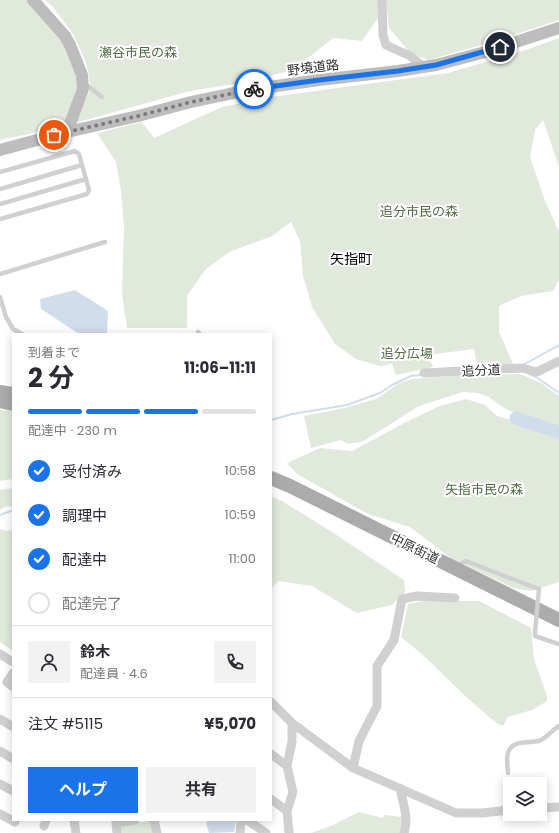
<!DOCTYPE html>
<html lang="ja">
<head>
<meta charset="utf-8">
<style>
  :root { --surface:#fff; --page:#f2f2f3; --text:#2b2b33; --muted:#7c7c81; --line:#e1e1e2; --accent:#1a73e8 }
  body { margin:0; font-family:Poppins,"Noto Sans JP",sans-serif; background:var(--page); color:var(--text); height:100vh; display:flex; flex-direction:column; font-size:15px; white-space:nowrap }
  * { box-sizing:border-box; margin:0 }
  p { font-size:13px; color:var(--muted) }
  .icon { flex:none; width:22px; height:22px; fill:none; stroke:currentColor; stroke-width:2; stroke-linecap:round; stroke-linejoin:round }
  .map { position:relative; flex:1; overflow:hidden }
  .panel { position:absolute; left:12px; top:333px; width:260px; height:488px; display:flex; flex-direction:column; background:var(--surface); border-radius:0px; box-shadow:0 2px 10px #0003 }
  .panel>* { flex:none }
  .fabs { position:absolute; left:503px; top:777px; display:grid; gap:8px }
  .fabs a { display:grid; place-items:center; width:44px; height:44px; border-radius:0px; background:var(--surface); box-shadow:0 2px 10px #0003; font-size:20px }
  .pin { position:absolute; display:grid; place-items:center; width:34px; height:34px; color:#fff; margin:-17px; border:2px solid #fff; border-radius:50%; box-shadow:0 1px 4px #0007 }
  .courier { position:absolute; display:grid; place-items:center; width:40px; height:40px; margin:-20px; border:3px solid #1a73e8; border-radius:50%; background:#fff; color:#222; box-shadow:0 1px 5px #0007 }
  .summary em { font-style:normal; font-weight:700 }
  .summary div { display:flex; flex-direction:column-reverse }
  .summary { display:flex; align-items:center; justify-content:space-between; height:68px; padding:0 16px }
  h1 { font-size:26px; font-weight:700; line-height:30px }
  .bar { display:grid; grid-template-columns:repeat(4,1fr); gap:6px 4px; align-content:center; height:48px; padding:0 16px }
  .bar i { height:5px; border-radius:3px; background:var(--line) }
  .bar .active { background:var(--accent) }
  .bar p { grid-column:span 4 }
  .line { display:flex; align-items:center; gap:10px; padding:0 16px; border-top:1px solid var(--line) }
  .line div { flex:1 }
  .round { display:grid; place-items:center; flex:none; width:42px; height:42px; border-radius:0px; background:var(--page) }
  ol { padding:0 16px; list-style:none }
  li { display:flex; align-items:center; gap:12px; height:44px }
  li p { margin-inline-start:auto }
  li .icon { padding:4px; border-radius:50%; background:var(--accent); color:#fff; stroke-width:4 }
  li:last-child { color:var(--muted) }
  li i { width:22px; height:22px; border:2px solid var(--line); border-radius:50% }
  .primary-button { display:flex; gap:8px; margin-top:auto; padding:8px 16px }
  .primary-button a { flex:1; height:46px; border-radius:0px; background:var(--accent); color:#fff; font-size:16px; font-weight:700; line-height:46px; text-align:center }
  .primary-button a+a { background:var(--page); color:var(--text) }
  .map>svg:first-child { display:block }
</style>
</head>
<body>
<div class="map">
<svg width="559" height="833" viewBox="0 0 559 833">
  <rect width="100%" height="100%" fill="#fff"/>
  <path fill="#e1e9dd" d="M 0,0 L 32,0 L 59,30 L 80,82 L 77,94 L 62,127 L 0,140 Z
    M 45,0 L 378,0 L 380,15 L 362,41 L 333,38 L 293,70 L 241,83 L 190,91 L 75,123 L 91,88 L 86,62 L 72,32 L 52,6 Z
    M 386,0 L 559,0 L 559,20 L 505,38 L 429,60 L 411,54 L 389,28 Z
    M 559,38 L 559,167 L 543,120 L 535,130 L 530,157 L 544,198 L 559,232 L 559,280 L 553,291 L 521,296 L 499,306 L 499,332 L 513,364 L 478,368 L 474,349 L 428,355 L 433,367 L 396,375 L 392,364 L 380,366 L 356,359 L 335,344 L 312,307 L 303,276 L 300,241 L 291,222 L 272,236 L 229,252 L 205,270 L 187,296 L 187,328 L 127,328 L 122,294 L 124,228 L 121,191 L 116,162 L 97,133 L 142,122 L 154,138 L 222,107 L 271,97 L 448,73 L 520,52 Z
    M 520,374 L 541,383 L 559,396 L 559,429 L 515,413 L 504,408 L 489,397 L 477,393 L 463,392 L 419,406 L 362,442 L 348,444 L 341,440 L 311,448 L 304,416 L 344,408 L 376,399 L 398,384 L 411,379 L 453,376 Z
    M 466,399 L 485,405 L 497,416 L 548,431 L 559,438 L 559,582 L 531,591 L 513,588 L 452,559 L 410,527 L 368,514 L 297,474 L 287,463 L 320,448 L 352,451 L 410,420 L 440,406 Z
    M 0,410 L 13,411 L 13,479 L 0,481 Z
    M 13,488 L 13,507 L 7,506 L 0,510 L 0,490 Z
    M 271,496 L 282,501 L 332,532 L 404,580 L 405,592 L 392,605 L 357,613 L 312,586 L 278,581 L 271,589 Z
    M 0,529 L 7,531 L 13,530 L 13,651 L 0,642 Z
    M 423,601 L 479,601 L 531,628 L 534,659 L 547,696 L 547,701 L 532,710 L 508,717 L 503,726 L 500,725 L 490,718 L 462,693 L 423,655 L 401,637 L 408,604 Z
    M 359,812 L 383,818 L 384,815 L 402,817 L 401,833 L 311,833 L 333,825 Z
    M 150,821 L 151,822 L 153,833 L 120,833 L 119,828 L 121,825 Z"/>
  <path fill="#d1ddeb" d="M 75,290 L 108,311 L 107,334 L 79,334 L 41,309 L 40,299 Z
    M 209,820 L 236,820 L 234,832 L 209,833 L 206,823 Z"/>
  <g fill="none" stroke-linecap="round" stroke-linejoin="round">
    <path stroke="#d1ddeb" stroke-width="2" d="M 523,365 L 559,345
      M 529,374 L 536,377 L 559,393
      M 271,420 L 292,414 L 347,405 L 380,393 L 392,385 L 411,376 L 421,375
      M 0,515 L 13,510"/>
    <path stroke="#d1ddeb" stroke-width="13" d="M 516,418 L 559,432"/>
    <path stroke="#d0d0d0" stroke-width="4.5" d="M 84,83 L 102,97
      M 0,172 L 75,151 L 79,154 L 89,190 L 87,194 L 0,219
      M 0,189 L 82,165
      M 0,204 L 86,179
      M 0,274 L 105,242
      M 0,297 L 6,317 L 13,329 L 22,334
      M 198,332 L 200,334
      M 456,566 L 466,561 L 507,577 L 539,589
      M 535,632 L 535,636 L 559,644
      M 508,773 C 507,760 504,746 520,743 C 526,742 533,742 539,741 C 547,738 552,730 559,726"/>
    <path stroke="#d0d0d0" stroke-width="9" d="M 382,0 L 383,35 L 386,45 L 410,56 L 424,67
      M 424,373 L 522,368 L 537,372 L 559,361
      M 0,654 L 13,662
      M 13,673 L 7,682 L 13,687
      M 271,702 L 292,723 L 353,768 L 456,813 L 482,813 L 510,810
      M 0,719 L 13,727
      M 0,751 L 13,759
      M 271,754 L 287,766
      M 353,768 L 359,741 L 377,706 L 377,666 L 394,640 L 402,599 L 417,596 L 455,598
      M 0,784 L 13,791
      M 400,788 C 403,803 409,819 404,833
      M 271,799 L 287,811
      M 540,808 L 559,807
      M 0,814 L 15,822
      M 74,820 L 76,833
      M 154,820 L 157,833
      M 247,820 L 266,833
      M 44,826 L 46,820
      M 117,833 L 116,823 L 135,820
      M 240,833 L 241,820
      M 289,833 L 287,811 L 293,792 L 287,766 L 292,742 L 292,723"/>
    <path stroke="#bdbdbd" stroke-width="12" d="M 33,0 L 65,36 L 70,45 L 82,75 L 83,89 L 67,132
      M 0,150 L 67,132 L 138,116 L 191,102 L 248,90 L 319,80 L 398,71 L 436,65 L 485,52 L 559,28"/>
    <path stroke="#ababab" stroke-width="14" d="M 0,392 L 13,394
      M 0,401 L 13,404
      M 271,478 L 290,486 L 559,620"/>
    <path stroke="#d0d0d0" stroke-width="4.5" d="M 535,632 L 539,589"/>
  </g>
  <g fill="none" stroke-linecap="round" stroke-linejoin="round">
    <path stroke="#7a7a7a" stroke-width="4" stroke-dasharray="0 7.2" d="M 54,135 L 138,116 L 191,102 L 254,89"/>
    <path stroke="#1a73e8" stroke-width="5" d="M 254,89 L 319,80 L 398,71 L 436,65 L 500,47"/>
  </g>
  <g text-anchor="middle" stroke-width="4" stroke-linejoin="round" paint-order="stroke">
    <g font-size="13" fill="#506c43" stroke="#fff">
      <text x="138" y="57">瀬谷市民の森</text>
      <text x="419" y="216">追分市民の森</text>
      <text x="407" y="358">追分広場</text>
      <text x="484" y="494">矢指市民の森</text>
    </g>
    <g font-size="13" fill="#333" stroke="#fff">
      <text transform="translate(313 67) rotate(-7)" y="5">野境道路</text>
      <text transform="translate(481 370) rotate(-3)" y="5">追分道</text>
      <text transform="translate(415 548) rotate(26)" y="5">中原街道</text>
    </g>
    <g font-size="14" fill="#000" stroke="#fff">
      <text x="351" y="264">矢指町</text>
    </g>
  </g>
</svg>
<div class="fabs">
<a><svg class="icon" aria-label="layers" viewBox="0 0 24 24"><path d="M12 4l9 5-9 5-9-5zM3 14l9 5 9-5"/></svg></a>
</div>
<div class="pin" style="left:54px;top:135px;background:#ea580c"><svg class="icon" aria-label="bag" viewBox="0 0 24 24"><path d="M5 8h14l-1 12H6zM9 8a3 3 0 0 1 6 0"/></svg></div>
<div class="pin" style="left:500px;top:47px;background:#1f2937"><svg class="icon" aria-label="home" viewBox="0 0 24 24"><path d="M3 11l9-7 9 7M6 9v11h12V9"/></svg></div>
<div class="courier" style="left:254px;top:89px"><svg class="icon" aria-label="bike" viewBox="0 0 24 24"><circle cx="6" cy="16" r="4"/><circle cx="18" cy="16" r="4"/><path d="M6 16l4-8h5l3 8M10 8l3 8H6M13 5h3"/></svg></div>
<section class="panel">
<div class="summary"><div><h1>2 分</h1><p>到着まで</p></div><em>11:06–11:11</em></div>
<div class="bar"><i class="active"></i><i class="active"></i><i class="active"></i><i></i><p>配達中 · 230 m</p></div>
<ol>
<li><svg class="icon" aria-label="check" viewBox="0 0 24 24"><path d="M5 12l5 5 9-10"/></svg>受付済み<p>10:58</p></li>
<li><svg class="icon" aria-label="check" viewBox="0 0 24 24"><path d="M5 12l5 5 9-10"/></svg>調理中<p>10:59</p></li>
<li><svg class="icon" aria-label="check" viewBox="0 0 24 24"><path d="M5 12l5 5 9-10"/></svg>配達中<p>11:00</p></li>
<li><i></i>配達完了</li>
</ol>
<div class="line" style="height:72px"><a class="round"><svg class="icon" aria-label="person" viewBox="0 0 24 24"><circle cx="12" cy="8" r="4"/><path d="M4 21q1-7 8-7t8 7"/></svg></a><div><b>鈴木</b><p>配達員 · 4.6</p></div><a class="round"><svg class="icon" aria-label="phone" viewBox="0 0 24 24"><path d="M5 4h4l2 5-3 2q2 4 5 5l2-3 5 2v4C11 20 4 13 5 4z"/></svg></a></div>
<div class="line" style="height:52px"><div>注文 #5115</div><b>¥5,070</b></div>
<div class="primary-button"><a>ヘルプ</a><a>共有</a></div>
</section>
</div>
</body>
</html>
